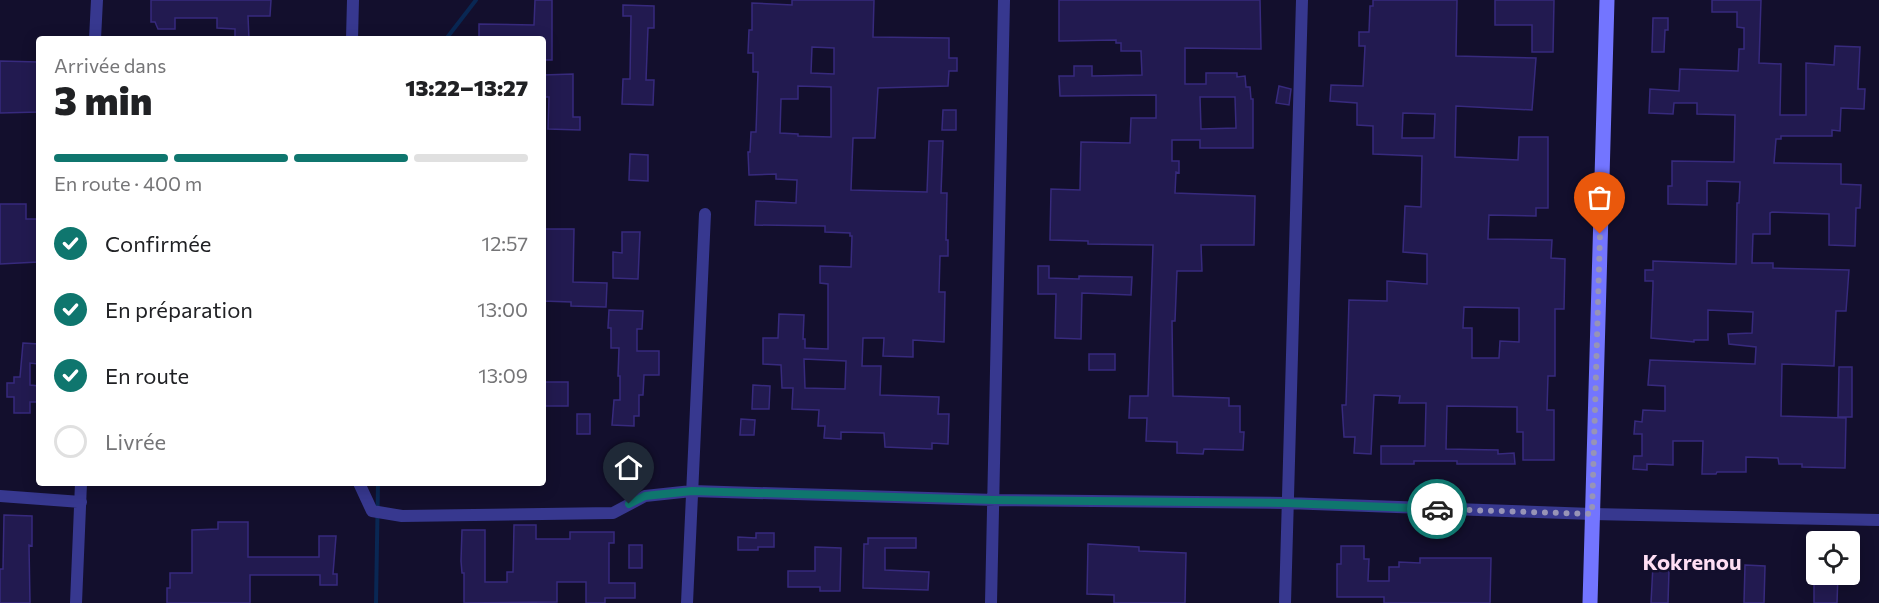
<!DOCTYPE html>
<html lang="fr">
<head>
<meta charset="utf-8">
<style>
  :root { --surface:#fff; --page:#f2f2f2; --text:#202124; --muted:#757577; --line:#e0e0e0; --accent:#0f766e }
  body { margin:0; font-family:Commissioner,sans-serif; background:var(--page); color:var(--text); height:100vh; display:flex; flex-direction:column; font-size:22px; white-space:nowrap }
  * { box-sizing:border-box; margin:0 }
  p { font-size:20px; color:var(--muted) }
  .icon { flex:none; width:33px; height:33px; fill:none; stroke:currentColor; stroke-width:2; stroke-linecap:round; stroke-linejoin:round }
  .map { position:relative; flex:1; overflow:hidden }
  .panel { position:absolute; left:36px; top:36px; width:510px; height:450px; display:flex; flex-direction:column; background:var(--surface); border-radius:6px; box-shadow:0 3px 15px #0003 }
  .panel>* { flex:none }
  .fabs { position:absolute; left:1806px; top:531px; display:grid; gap:12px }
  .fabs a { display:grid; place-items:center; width:54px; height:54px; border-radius:6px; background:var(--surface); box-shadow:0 3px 15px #0003; font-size:30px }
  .pin { position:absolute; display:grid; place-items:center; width:51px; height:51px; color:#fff; margin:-62px -26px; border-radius:50% 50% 50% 0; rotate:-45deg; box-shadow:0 0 6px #0007 }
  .pin .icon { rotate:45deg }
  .courier { position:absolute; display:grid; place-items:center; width:60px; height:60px; margin:-30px; border:4px solid #0f766e; border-radius:50%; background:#fff; color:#222; box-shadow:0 2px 8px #0007 }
  .headline em { font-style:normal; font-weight:800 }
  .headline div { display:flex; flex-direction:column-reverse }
  .headline { display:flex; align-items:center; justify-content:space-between; height:102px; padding:0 18px }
  h1 { font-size:39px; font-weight:800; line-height:45px }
  .bar { display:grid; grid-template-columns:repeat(4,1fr); gap:9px 6px; align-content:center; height:72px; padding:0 18px }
  .bar i { height:8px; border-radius:4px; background:var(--line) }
  .bar .active { background:var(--accent) }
  .bar p { grid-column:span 4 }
  ol { padding:0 18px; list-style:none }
  li { display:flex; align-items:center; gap:18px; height:66px }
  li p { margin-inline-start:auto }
  li .icon { padding:6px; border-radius:50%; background:var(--accent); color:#fff; stroke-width:4 }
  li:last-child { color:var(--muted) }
  li i { width:33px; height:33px; border:3px solid var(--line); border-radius:50% }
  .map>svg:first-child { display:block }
</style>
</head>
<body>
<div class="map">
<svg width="1879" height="603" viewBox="0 0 1879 603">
  <rect width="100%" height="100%" fill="#130f2d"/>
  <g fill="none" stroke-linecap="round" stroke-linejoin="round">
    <path stroke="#092753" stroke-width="4" d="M 446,39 L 476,0
      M 376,603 L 378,483"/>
  </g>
  <path fill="#221a50" stroke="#372a7d" stroke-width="1.5" fill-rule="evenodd" d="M 151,0 L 271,0 L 270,16 L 248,16 L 249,39 L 235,39 L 235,29 L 217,28 L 217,18 L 175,18 L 175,29 L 158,29 L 155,22 L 151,22 Z
    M 535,0 L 552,0 L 552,60 L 543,60 L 543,39 L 479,39 L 479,24 L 534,25 Z
    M 792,0 L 874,0 L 873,37 L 949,38 L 949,58 L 957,58 L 957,71 L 949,71 L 948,86 L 878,88 L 875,138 L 853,138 L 851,190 L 927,192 L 929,141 L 943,141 L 941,193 L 947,193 L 946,240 L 948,240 L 948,256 L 940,256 L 939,292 L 945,292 L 944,342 L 913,340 L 913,357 L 883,356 L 884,338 L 863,338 L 862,366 L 881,366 L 880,395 L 939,397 L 938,414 L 949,414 L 948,444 L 932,443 L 932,449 L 885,447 L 884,433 L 841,432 L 841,439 L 824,438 L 825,426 L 818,426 L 819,410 L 792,409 L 793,388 L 782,388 L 781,365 L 763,364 L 763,338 L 778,338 L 779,314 L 804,315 L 803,339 L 805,339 L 805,348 L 828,349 L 828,284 L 820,283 L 820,266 L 851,267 L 852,236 L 850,236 L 850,233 L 825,232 L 825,226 L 755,225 L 756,201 L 796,203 L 797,180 L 776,179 L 776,174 L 749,175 L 748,152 L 750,152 L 751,132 L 756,132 L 758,72 L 753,72 L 753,53 L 748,53 L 749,30 L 752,30 L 752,3 L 792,5 ZM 812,47 L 834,48 L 834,74 L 811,73 ZM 798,86 L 831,87 L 831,137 L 798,136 L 798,134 L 780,133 L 781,99 L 798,99 ZM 804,359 L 846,361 L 845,389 L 805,388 Z
    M 1059,0 L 1260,0 L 1261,49 L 1185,48 L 1185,84 L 1206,84 L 1206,73 L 1237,73 L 1237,77 L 1245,76 L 1246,87 L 1250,87 L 1251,99 L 1253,99 L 1253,148 L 1200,148 L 1200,140 L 1172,140 L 1172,161 L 1179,161 L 1179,173 L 1176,172 L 1175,193 L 1255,196 L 1254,245 L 1201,245 L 1202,271 L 1177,271 L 1175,321 L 1172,321 L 1173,396 L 1229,398 L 1229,406 L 1240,406 L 1240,432 L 1244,432 L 1243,450 L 1204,449 L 1203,454 L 1177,453 L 1177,442 L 1146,441 L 1147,418 L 1129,418 L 1130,396 L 1148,396 L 1153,245 L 1088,244 L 1088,241 L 1050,240 L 1051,189 L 1080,190 L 1081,142 L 1130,143 L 1131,118 L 1156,118 L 1156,95 L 1060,96 L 1059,76 L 1074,76 L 1074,66 L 1092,66 L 1092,76 L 1142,75 L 1141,51 L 1121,51 L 1121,43 L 1116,43 L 1116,40 L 1059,41 ZM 1200,97 L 1235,97 L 1236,128 L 1201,129 Z
    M 1373,0 L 1457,0 L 1456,56 L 1536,58 L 1532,110 L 1456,106 L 1455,157 L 1518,160 L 1519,137 L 1548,137 L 1548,208 L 1536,208 L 1536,216 L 1489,215 L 1488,239 L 1552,240 L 1551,258 L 1565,259 L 1564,309 L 1555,309 L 1555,376 L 1548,376 L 1547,410 L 1554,410 L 1554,460 L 1523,460 L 1523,432 L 1517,432 L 1517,407 L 1447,406 L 1446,449 L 1498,450 L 1498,454 L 1514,453 L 1515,464 L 1457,464 L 1457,461 L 1414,461 L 1414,464 L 1381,464 L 1381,446 L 1425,446 L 1426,403 L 1399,403 L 1400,396 L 1374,395 L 1371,454 L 1354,453 L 1355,437 L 1344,437 L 1342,405 L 1346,405 L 1349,300 L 1387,301 L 1387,281 L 1427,284 L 1427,254 L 1403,252 L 1405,206 L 1421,207 L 1422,156 L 1373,154 L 1373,126 L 1357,125 L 1357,103 L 1330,101 L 1331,85 L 1363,86 L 1365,46 L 1359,46 L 1359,32 L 1369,32 L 1370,6 L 1373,6 ZM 1403,113 L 1435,114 L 1434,138 L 1402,138 ZM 1464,307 L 1519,308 L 1519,342 L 1500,341 L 1499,358 L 1472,358 L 1472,328 L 1463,328 Z
    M 1495,0 L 1554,0 L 1553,52 L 1532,52 L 1532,25 L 1495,25 Z
    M 1712,0 L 1761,0 L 1759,63 L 1781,64 L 1780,115 L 1806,115 L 1806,63 L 1834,65 L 1835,46 L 1860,47 L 1858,89 L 1865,89 L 1864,109 L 1841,108 L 1840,131 L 1832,130 L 1832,136 L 1781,136 L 1781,139 L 1776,139 L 1774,163 L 1841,164 L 1841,184 L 1861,185 L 1860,208 L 1856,208 L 1855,246 L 1829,245 L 1829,214 L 1772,212 L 1770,213 L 1770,234 L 1753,234 L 1752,263 L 1773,263 L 1773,268 L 1849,270 L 1846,311 L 1836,311 L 1834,366 L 1782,364 L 1781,416 L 1846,418 L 1845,468 L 1802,467 L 1802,464 L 1779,464 L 1778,458 L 1746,457 L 1746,472 L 1717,472 L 1716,474 L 1702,474 L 1703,441 L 1673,441 L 1673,465 L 1647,464 L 1647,470 L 1633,469 L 1634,456 L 1642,456 L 1642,434 L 1634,434 L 1635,421 L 1642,422 L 1643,410 L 1665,411 L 1665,386 L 1648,385 L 1650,360 L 1755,364 L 1756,347 L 1729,344 L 1728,334 L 1752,333 L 1753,312 L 1708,310 L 1708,340 L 1694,340 L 1694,342 L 1651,338 L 1653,285 L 1653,281 L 1645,281 L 1645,270 L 1653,270 L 1653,261 L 1736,264 L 1737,203 L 1739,203 L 1740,182 L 1707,181 L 1707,205 L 1668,204 L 1668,186 L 1672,186 L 1672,161 L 1734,162 L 1735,115 L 1697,114 L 1697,103 L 1674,103 L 1673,114 L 1649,113 L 1650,89 L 1679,91 L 1680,69 L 1738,71 L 1739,49 L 1744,49 L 1744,28 L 1737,27 L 1737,12 L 1712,12 Z
    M 623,5 L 654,6 L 654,28 L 648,28 L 646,80 L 654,80 L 653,105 L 622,104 L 623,79 L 630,79 L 631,16 L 623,16 Z
    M 1653,18 L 1668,18 L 1668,30 L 1665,30 L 1664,52 L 1652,52 Z
    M 0,61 L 39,62 L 39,112 L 0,113 Z
    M 573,74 L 573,117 L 580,117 L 580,130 L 548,129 L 549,97 L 543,97 L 543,75 Z
    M 1279,86 L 1291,89 L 1289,105 L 1276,103 Z
    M 943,110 L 956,110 L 956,130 L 942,130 Z
    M 630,154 L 648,155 L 648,181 L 629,180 Z
    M 0,204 L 26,204 L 26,219 L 38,219 L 38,262 L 0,264 Z
    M 543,229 L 574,229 L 573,282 L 607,283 L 606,307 L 571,306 L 571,302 L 543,301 Z
    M 622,232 L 640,232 L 638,279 L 613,278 L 613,252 L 622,253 Z
    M 1038,266 L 1049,266 L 1049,278 L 1079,279 L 1079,276 L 1132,277 L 1131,295 L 1082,293 L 1081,339 L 1055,338 L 1056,294 L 1038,294 Z
    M 609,310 L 643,311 L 642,329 L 637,329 L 637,351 L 659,351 L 659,375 L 644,375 L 643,395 L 639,395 L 639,416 L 634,416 L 634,426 L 612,425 L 614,400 L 620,400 L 620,376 L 618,376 L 619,348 L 611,348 L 611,328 L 608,328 Z
    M 23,343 L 39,344 L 38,364 L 30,363 L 30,385 L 39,386 L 39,402 L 30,402 L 30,413 L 14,413 L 14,397 L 7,397 L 7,383 L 14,383 L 14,377 L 20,377 Z
    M 1089,354 L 1115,354 L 1115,370 L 1089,370 Z
    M 1839,367 L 1852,367 L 1852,417 L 1838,417 Z
    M 543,382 L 568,382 L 568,406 L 543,406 Z
    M 753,385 L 770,386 L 769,409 L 752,409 Z
    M 577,414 L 590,414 L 590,434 L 577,434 Z
    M 741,419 L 755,420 L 754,435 L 740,435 Z
    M 4,515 L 32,516 L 32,546 L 29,545 L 30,603 L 0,603 L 0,569 L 3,569 Z
    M 218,522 L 248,522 L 248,557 L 319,557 L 319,536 L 336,536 L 333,574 L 337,574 L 337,585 L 320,585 L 320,575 L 250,575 L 250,603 L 167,603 L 167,588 L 170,588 L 170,573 L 192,573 L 192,530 L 218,529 Z
    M 514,525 L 536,525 L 536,539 L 570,539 L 570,532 L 614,532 L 614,543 L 609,543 L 609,583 L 635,583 L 635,598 L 605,598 L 605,603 L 586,603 L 586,582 L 557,582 L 557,602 L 464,603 L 464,573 L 462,573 L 461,561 L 462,530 L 485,530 L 485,582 L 507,582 L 507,572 L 513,572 Z
    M 756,533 L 774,533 L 774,547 L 758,547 L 758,550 L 738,550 L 738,537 L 756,538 Z
    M 868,538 L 916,538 L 916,548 L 885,548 L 885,570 L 929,572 L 928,590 L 863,588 L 864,544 L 868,544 Z
    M 1088,544 L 1139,547 L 1139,551 L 1186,553 L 1185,603 L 1114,603 L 1114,595 L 1087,594 Z
    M 629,545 L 642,545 L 642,568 L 629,568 Z
    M 1341,546 L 1364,546 L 1364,559 L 1369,559 L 1368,581 L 1389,581 L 1389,567 L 1399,567 L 1399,562 L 1420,563 L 1420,558 L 1491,558 L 1490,603 L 1384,603 L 1384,597 L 1337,597 L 1337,564 L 1341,564 Z
    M 815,547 L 841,548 L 840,591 L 820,591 L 820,587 L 788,587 L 788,571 L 815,571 Z
    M 1656,560 L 1683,560 L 1682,571 L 1669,570 L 1668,603 L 1651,603 L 1653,565 L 1656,565 Z
    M 1745,565 L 1765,566 L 1764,603 L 1744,603 Z
    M 1814,574 L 1838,574 L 1837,603 L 1814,603 Z"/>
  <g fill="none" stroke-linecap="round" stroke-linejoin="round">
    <path stroke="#37388f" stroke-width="12" d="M 95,39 L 97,0
      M 352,39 L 353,0
      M 359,483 L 372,511 L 402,516 L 613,513 L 645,496 L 692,491 L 995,500 L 1286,503 L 1592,514 L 1879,520
      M 0,496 L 81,502
      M 76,603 L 81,483
      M 687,603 L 705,214
      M 991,603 L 1004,0
      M 1285,603 L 1302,0"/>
    <path stroke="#7375ff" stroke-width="15" d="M 1590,603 L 1607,0"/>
  </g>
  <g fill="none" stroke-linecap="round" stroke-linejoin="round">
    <path stroke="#9794b6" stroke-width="6" stroke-dasharray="0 10.8" d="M 1437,509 L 1592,514 L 1600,234"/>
    <path stroke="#0f766e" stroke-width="8" d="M 629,504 L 645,496 L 692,491 L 994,500 L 1286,503 L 1437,509"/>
  </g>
  <g text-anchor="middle" stroke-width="5" stroke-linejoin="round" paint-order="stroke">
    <g font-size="22" font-weight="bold" fill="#ffdef4" stroke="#130f2d">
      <text x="1692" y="570">Kokrenou</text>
    </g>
  </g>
</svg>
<div class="fabs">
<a><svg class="icon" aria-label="locate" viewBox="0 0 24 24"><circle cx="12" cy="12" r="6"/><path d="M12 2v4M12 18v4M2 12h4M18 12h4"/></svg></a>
</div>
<div class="pin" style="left:1600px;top:234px;background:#ea580c"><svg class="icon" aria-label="bag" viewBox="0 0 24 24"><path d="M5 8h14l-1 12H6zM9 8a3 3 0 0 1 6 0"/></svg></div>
<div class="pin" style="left:629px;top:504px;background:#1f2937"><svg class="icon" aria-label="home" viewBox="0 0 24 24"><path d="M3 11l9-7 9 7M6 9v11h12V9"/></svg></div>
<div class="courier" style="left:1437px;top:509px"><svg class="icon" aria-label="car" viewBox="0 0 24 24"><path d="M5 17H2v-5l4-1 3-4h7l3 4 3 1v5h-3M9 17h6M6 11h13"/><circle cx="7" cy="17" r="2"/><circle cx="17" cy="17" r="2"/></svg></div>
<section class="panel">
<div class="headline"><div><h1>3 min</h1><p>Arrivée dans</p></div><em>13:22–13:27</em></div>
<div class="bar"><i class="active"></i><i class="active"></i><i class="active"></i><i></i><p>En route · 400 m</p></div>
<ol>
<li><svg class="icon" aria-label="check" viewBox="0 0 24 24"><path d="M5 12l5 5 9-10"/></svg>Confirmée<p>12:57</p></li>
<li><svg class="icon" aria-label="check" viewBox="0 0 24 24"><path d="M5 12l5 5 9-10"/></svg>En préparation<p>13:00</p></li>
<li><svg class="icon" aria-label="check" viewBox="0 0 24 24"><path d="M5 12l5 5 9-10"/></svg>En route<p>13:09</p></li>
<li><i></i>Livrée</li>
</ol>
</section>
</div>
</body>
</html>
